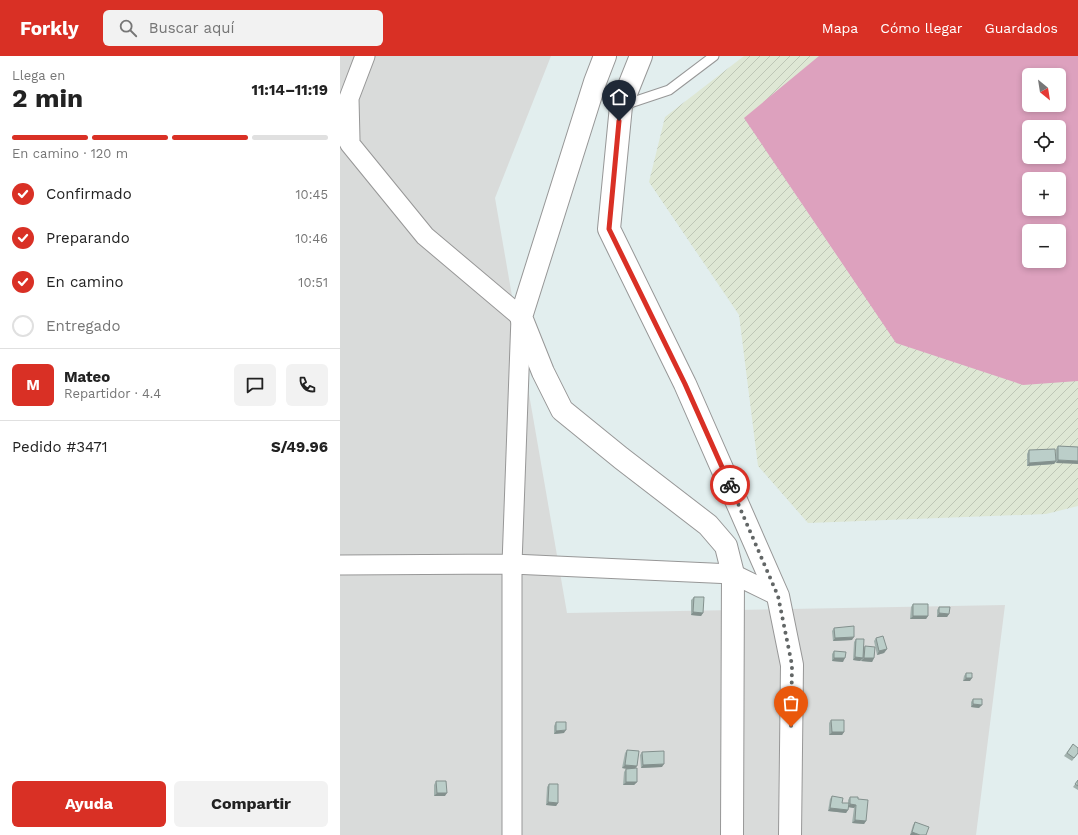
<!DOCTYPE html>
<html lang="es">
<head>
<meta charset="utf-8">
<style>
  :root { --surface:#fff; --page:#f2f2f2; --text:#222; --muted:#767676; --line:#e0e0e0; --accent:#d93025 }
  body { margin:0; font-family:"Work Sans",sans-serif; background:var(--page); color:var(--text); height:100vh; display:flex; flex-direction:column; font-size:15px; white-space:nowrap }
  * { box-sizing:border-box; margin:0 }
  p { font-size:13px; color:var(--muted) }
  .icon { flex:none; width:22px; height:22px; fill:none; stroke:currentColor; stroke-width:2; stroke-linecap:round; stroke-linejoin:round }
  .map { position:relative; flex:1; overflow:hidden }
  .drawer { display:flex; flex-direction:column; background:var(--surface); width:340px }
  .drawer>* { flex:none }
  .needle { width:26px; rotate:150deg }
  .fabs { position:absolute; left:682px; top:12px; display:grid; gap:8px }
  .fabs a { display:grid; place-items:center; width:44px; height:44px; border-radius:6px; background:var(--surface); box-shadow:0 2px 6px #0003; font-size:20px }
  .pin { position:absolute; display:grid; place-items:center; width:34px; height:34px; color:#fff; margin:-41px -17px; border-radius:50% 50% 50% 0; rotate:-45deg; box-shadow:0 0 4px #0007 }
  .pin .icon { rotate:45deg }
  .courier { position:absolute; display:grid; place-items:center; width:40px; height:40px; margin:-20px; border:3px solid #d93025; border-radius:50%; background:#fff; color:#222; box-shadow:0 1px 5px #0007 }
  .summary em { font-style:normal; font-weight:700 }
  .summary div { display:flex; flex-direction:column-reverse }
  .summary { display:flex; align-items:center; justify-content:space-between; height:68px; padding:0 12px }
  h1 { font-size:26px; font-weight:700; line-height:30px }
  .bar { display:grid; grid-template-columns:repeat(4,1fr); gap:6px 4px; align-content:center; height:48px; padding:0 12px }
  .bar i { height:5px; border-radius:3px; background:var(--line) }
  .bar .selected { background:var(--accent) }
  .bar p { grid-column:span 4 }
  .line { display:flex; align-items:center; gap:10px; padding:0 12px; border-top:1px solid var(--line) }
  .line div { flex:1 }
  .round { display:grid; place-items:center; flex:none; width:42px; height:42px; border-radius:6px; background:var(--page) }
  ol { padding:0 12px; list-style:none }
  li { display:flex; align-items:center; gap:12px; height:44px }
  li p { margin-inline-start:auto }
  li .icon { padding:4px; border-radius:50%; background:var(--accent); color:#fff; stroke-width:4 }
  li:last-child { color:var(--muted) }
  li i { width:22px; height:22px; border:2px solid var(--line); border-radius:50% }
  .button { display:flex; gap:8px; margin-top:auto; padding:8px 12px }
  .button a { flex:1; height:46px; border-radius:6px; background:var(--accent); color:#fff; font-size:16px; font-weight:700; line-height:46px; text-align:center }
  .button a+a { background:var(--page); color:var(--text) }
  header { display:flex; align-items:center; gap:24px; box-sizing:border-box; height:56px; padding:0 20px; background:var(--accent); color:#fff }
  header strong { font-size:19px }
  nav { display:flex; gap:22px; margin-inline-start:auto; font-size:14px }
  .search { width:280px; height:36px; background:var(--page); display:flex; align-items:center; gap:10px; box-sizing:border-box; padding:0 14px; border-radius:6px; color:var(--muted); font-size:15px }
  main { display:flex; flex:1; min-height:0 }
  .map>svg:first-child { display:block }
</style>
</head>
<body>
<header>
<strong>Forkly</strong>
<div class="search"><svg class="icon" aria-label="search" viewBox="0 0 24 24"><circle cx="10" cy="10" r="6"/><path d="M15 15l6 6"/></svg>Buscar aquí</div>
<nav><a>Mapa</a><a>Cómo llegar</a><a>Guardados</a></nav>
</header>
<main>
<section class="drawer">
<div class="summary"><div><h1>2 min</h1><p>Llega en</p></div><em>11:14–11:19</em></div>
<div class="bar"><i class="selected"></i><i class="selected"></i><i class="selected"></i><i></i><p>En camino · 120 m</p></div>
<ol>
<li><svg class="icon" aria-label="check" viewBox="0 0 24 24"><path d="M5 12l5 5 9-10"/></svg>Confirmado<p>10:45</p></li>
<li><svg class="icon" aria-label="check" viewBox="0 0 24 24"><path d="M5 12l5 5 9-10"/></svg>Preparando<p>10:46</p></li>
<li><svg class="icon" aria-label="check" viewBox="0 0 24 24"><path d="M5 12l5 5 9-10"/></svg>En camino<p>10:51</p></li>
<li><i></i>Entregado</li>
</ol>
<div class="line" style="height:72px"><b class="round" style="background:var(--accent);color:#fff">M</b><div><b>Mateo</b><p>Repartidor · 4.4</p></div><a class="round"><svg class="icon" aria-label="chat" viewBox="0 0 24 24"><path d="M4 5h16v11H9l-5 4z"/></svg></a><a class="round"><svg class="icon" aria-label="phone" viewBox="0 0 24 24"><path d="M5 4h4l2 5-3 2q2 4 5 5l2-3 5 2v4C11 20 4 13 5 4z"/></svg></a></div>
<div class="line" style="height:52px"><div>Pedido #3471</div><b>S/49.96</b></div>
<div class="button"><a>Ayuda</a><a>Compartir</a></div>
</section>
<div class="map">
<svg width="738" height="779" viewBox="0 0 738 779">
  <defs>
    <pattern id="industrial-furrows" width="10" height="10" patternUnits="userSpaceOnUse"><rect width="10" height="10" fill="#dee7d4"/><path d="M-1 1l2-2M0 10L10 0M9 11l2-2" fill="none" stroke="#bec6b6"/></pattern>
  </defs>
  <rect width="100%" height="100%" fill="#e2eeee"/>
  <path fill="#d9dbda" d="M 0,0 L 211,0 L 155,142 L 227,557 L 665,549 L 636,779 L 0,779 Z"/>
  <path fill="url(#industrial-furrows)" fill-rule="evenodd" d="M 404,0 L 738,0 L 738,450 L 706,458 L 468,467 L 418,410 L 399,259 L 309,126 L 325,61 ZM 689,19 L 719,19 L 719,49 L 689,49 ZM 689,71 L 719,71 L 719,101 L 689,101 ZM 689,123 L 719,123 L 719,153 L 689,153 ZM 689,175 L 719,175 L 719,205 L 689,205 Z"/>
  <path fill="#dda1be" fill-rule="evenodd" d="M 479,0 L 738,0 L 738,325 L 683,329 L 556,287 L 404,62 ZM 689,19 L 719,19 L 719,49 L 689,49 ZM 689,71 L 719,71 L 719,101 L 689,101 ZM 689,123 L 719,123 L 719,153 L 689,153 ZM 689,175 L 719,175 L 719,205 L 689,205 Z"/>
  <g fill="none" stroke-linecap="round" stroke-linejoin="round">
    <g stroke="#979797" stroke-width="11">
      <path id="service" d="M 284,49 L 329,34 L 374,0"/>
    </g>
    <g stroke="#979797" stroke-width="21">
      <path id="minor" d="M 0,69 L 10,88 L 85,180 L 181,261 L 172,508 L 172,779
        M 10,84 L 9,42 L 25,0
        M 0,509 L 172,508 L 393,518 L 438,540"/>
    </g>
    <g stroke="#979797" stroke-width="24">
      <path id="tertiary" d="M 265,0 L 255,26 L 181,261 L 203,316 L 222,354 L 281,402 L 368,469 L 386,490 L 393,518 L 392,779
        M 301,0 L 281,50 L 269,173 L 345,328 L 438,540 L 452,609 L 450,779"/>
    </g>
    <use href="#service" stroke="#fff" stroke-width="9"/>
    <use href="#minor" stroke="#fff" stroke-width="19"/>
    <use href="#tertiary" stroke="#fff" stroke-width="22"/>
  </g>
  <path fill="#a1b1ad" d="M 718,390 L 738,391 L 716,407 L 716,406 L 714,408 L 687,410 L 687,398 L 689,394 L 716,401 L 716,393 Z
    M 354,541 L 363,557 L 361,560 L 351,559 L 351,544 Z
    M 573,548 L 588,560 L 586,563 L 570,563 L 571,551 Z
    M 599,551 L 609,558 L 607,561 L 597,561 L 597,554 Z
    M 494,572 L 512,584 L 493,585 L 492,575 Z
    M 536,582 L 547,593 L 544,597 L 537,599 L 534,585 Z
    M 516,583 L 523,593 L 525,590 L 534,602 L 532,606 L 521,605 L 522,603 L 520,605 L 513,604 L 514,586 Z
    M 494,595 L 503,606 L 492,605 L 492,598 Z
    M 626,617 L 630,625 L 623,625 L 624,620 Z
    M 633,643 L 639,652 L 631,651 L 631,646 Z
    M 491,664 L 504,676 L 502,679 L 489,679 L 489,667 Z
    M 216,666 L 224,677 L 214,678 L 214,670 Z
    M 733,688 L 738,697 L 732,705 L 724,700 Z
    M 287,694 L 295,713 L 297,726 L 294,729 L 283,729 L 284,716 L 286,713 L 287,713 L 282,712 L 285,697 Z
    M 302,696 L 322,711 L 301,712 L 300,699 Z
    M 738,724 L 738,734 L 733,731 Z
    M 96,725 L 105,740 L 94,740 L 94,729 Z
    M 209,728 L 218,747 L 216,750 L 206,749 L 207,731 Z
    M 492,740 L 502,747 L 508,747 L 508,744 L 510,741 L 518,743 L 526,765 L 524,768 L 512,767 L 514,752 L 508,751 L 508,754 L 506,757 L 488,755 L 490,743 Z
    M 575,766 L 586,779 L 570,779 L 573,769 Z"/>
  <path fill="#83908d" d="M 718,404 L 738,405 L 738,408 L 716,407 Z
    M 716,405 L 714,408 L 687,410 L 689,407 Z
    M 353,556 L 363,557 L 361,560 L 351,559 Z
    M 599,557 L 609,558 L 607,561 L 597,561 Z
    M 573,560 L 588,560 L 586,563 L 570,563 Z
    M 514,581 L 512,584 L 493,585 L 495,582 Z
    M 547,593 L 544,597 L 537,599 L 539,595 Z
    M 515,601 L 523,602 L 520,605 L 513,604 Z
    M 494,602 L 505,602 L 503,606 L 492,605 Z
    M 524,602 L 534,602 L 532,606 L 521,605 Z
    M 626,622 L 632,622 L 630,625 L 623,625 Z
    M 633,648 L 642,649 L 639,652 L 631,651 Z
    M 226,674 L 224,677 L 214,678 L 216,675 Z
    M 492,676 L 504,676 L 502,679 L 489,679 Z
    M 324,708 L 322,711 L 301,712 L 303,709 Z
    M 285,709 L 297,710 L 294,714 L 282,712 Z
    M 286,726 L 297,726 L 294,729 L 283,729 Z
    M 97,737 L 107,737 L 105,740 L 94,740 Z
    M 208,746 L 218,747 L 216,750 L 206,749 Z
    M 510,748 L 516,749 L 514,752 L 508,751 Z
    M 490,752 L 508,754 L 506,757 L 488,755 Z
    M 515,764 L 526,765 L 524,768 L 512,767 Z
    M 572,776 L 580,779 L 570,779 Z"/>
  <path fill="#bbcec9" stroke="#83908d" d="M 718,390 L 738,391 L 738,405 L 718,404 Z
    M 715,393 L 716,405 L 689,407 L 689,394 Z
    M 354,541 L 364,541 L 363,557 L 353,556 Z
    M 573,548 L 588,548 L 588,560 L 573,560 Z
    M 599,551 L 610,551 L 609,558 L 599,557 Z
    M 514,570 L 514,581 L 495,582 L 494,572 Z
    M 543,580 L 547,593 L 539,595 L 536,582 Z
    M 516,583 L 524,583 L 523,602 L 515,601 Z
    M 525,590 L 535,591 L 534,602 L 524,602 Z
    M 494,595 L 506,596 L 505,602 L 494,602 Z
    M 626,617 L 632,617 L 632,622 L 626,622 Z
    M 633,643 L 642,643 L 642,649 L 633,648 Z
    M 491,664 L 504,664 L 504,676 L 492,676 Z
    M 216,666 L 226,666 L 226,674 L 216,675 Z
    M 733,688 L 738,692 L 738,697 L 734,702 L 727,697 Z
    M 287,694 L 299,695 L 297,710 L 285,709 Z
    M 324,695 L 324,708 L 303,709 L 302,696 Z
    M 297,712 L 297,726 L 286,726 L 286,713 Z
    M 738,724 L 738,730 L 735,728 Z
    M 96,725 L 106,725 L 107,737 L 97,737 Z
    M 209,728 L 218,728 L 218,747 L 208,746 Z
    M 492,740 L 503,742 L 502,747 L 509,747 L 508,754 L 490,752 Z
    M 510,741 L 518,741 L 518,743 L 528,744 L 526,765 L 515,764 L 516,749 L 510,748 Z
    M 575,766 L 589,771 L 586,779 L 580,779 L 572,776 Z"/>
  <g fill="none" stroke-linecap="round" stroke-linejoin="round">
    <path stroke="#626666" stroke-width="4" stroke-dasharray="0 7.2" d="M 390,429 L 438,540 L 452,609 L 451,671"/>
    <path stroke="#d93025" stroke-width="5" d="M 279,65 L 269,173 L 345,328 L 390,429"/>
  </g>
</svg>
<div class="fabs">
<a><svg class="needle" viewBox="-14 -14 28 28"><path d="M0-13l5 13h-10z" fill="#e53935"/><path d="M0 13l5-13h-10z" fill="#767676"/></svg></a>
<a><svg class="icon" aria-label="locate" viewBox="0 0 24 24"><circle cx="12" cy="12" r="6"/><path d="M12 2v4M12 18v4M2 12h4M18 12h4"/></svg></a>
<a>+</a>
<a>−</a>
</div>
<div class="pin" style="left:451px;top:671px;background:#ea580c"><svg class="icon" aria-label="bag" viewBox="0 0 24 24"><path d="M5 8h14l-1 12H6zM9 8a3 3 0 0 1 6 0"/></svg></div>
<div class="pin" style="left:279px;top:65px;background:#1f2937"><svg class="icon" aria-label="home" viewBox="0 0 24 24"><path d="M3 11l9-7 9 7M6 9v11h12V9"/></svg></div>
<div class="courier" style="left:390px;top:429px"><svg class="icon" aria-label="bike" viewBox="0 0 24 24"><circle cx="6" cy="16" r="4"/><circle cx="18" cy="16" r="4"/><path d="M6 16l4-8h5l3 8M10 8l3 8H6M13 5h3"/></svg></div>
</div>
</main>
</body>
</html>
